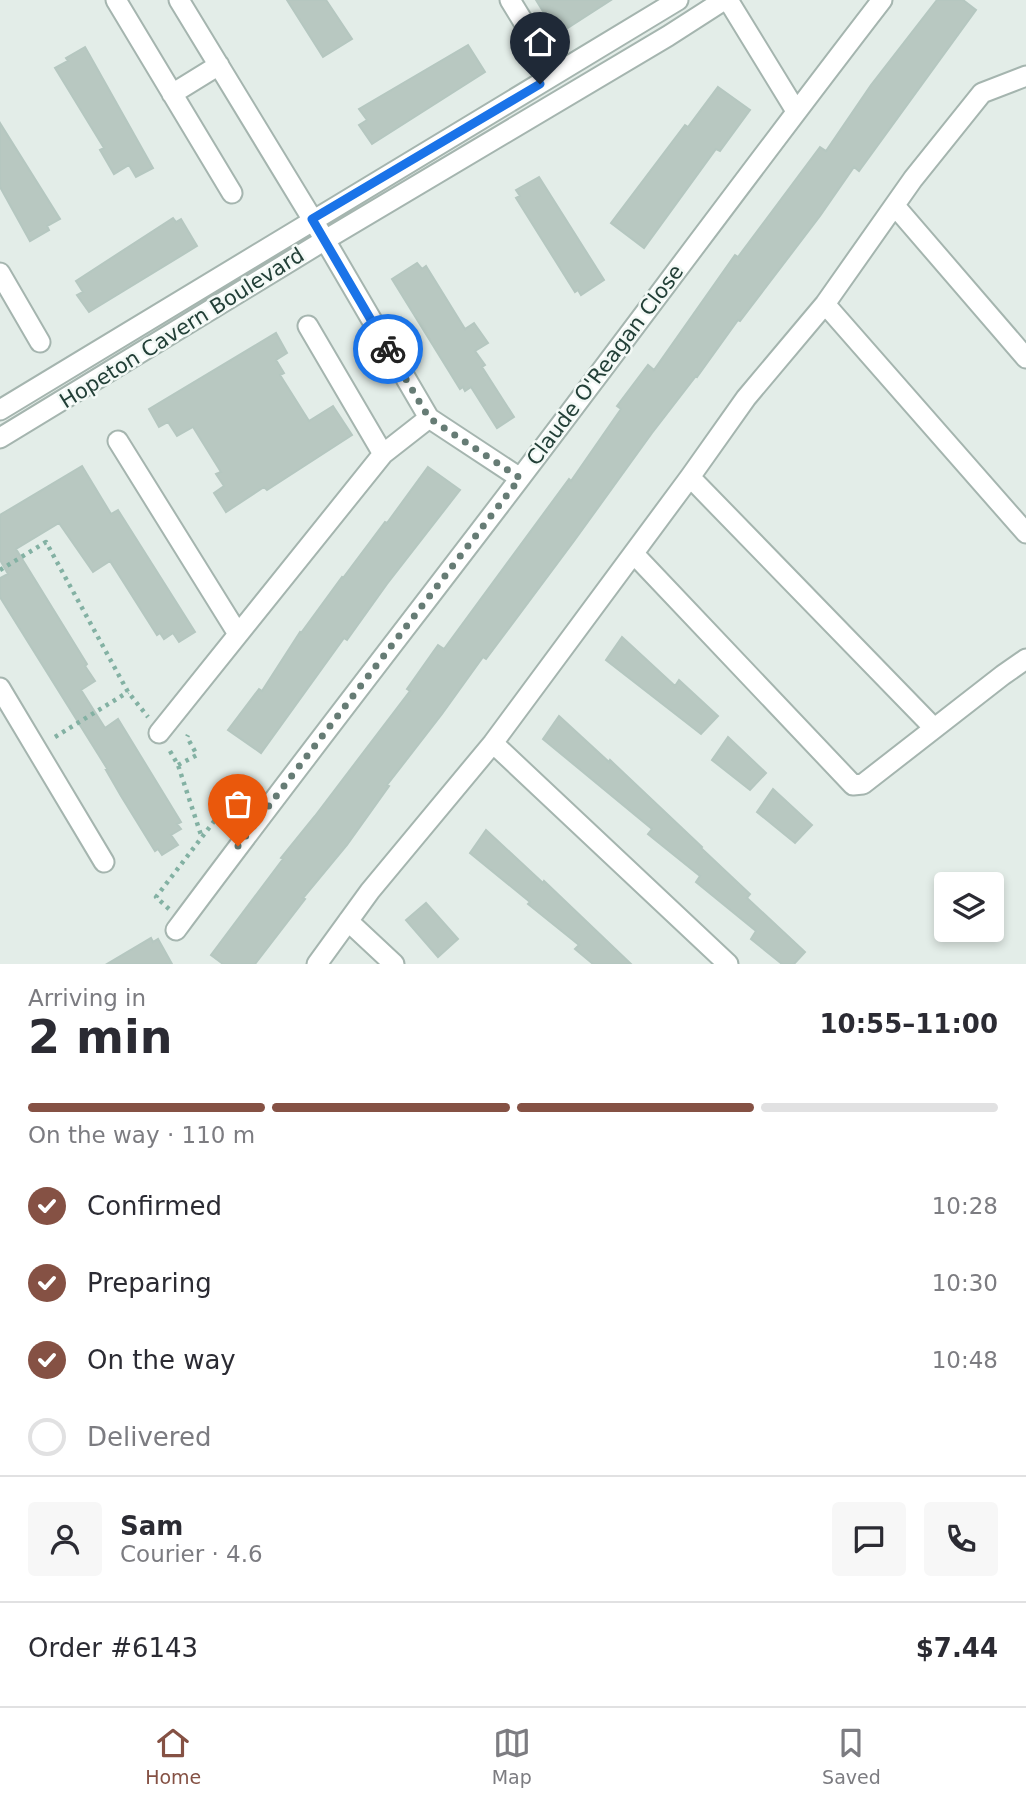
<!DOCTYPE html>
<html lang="en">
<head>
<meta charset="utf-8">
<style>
  :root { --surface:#fff; --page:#f7f7f7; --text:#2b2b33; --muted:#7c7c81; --line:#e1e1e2; --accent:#855144 }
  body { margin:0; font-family:"DejaVu Sans",sans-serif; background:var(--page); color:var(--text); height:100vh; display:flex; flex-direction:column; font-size:26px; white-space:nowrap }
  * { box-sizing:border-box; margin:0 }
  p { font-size:23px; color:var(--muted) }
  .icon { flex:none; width:38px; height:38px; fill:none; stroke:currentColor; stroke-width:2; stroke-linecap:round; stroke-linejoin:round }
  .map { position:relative; height:964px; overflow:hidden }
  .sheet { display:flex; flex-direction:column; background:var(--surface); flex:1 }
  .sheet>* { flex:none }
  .tools { position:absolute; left:934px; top:872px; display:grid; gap:14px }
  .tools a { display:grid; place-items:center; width:70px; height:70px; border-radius:7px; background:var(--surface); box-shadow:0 4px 10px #0003; font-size:35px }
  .pin { position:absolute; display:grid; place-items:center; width:60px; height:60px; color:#fff; margin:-72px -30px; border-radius:50% 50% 50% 0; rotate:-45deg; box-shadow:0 0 7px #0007 }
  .pin .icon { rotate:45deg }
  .courier { position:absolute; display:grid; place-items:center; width:70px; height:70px; margin:-35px; border:5px solid #1a73e8; border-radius:50%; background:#fff; color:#222; box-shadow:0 2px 9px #0007 }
  .overview em { font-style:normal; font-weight:700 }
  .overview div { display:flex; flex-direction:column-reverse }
  .overview { display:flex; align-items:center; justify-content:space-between; height:119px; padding:0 28px }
  h1 { font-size:46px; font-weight:700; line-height:52px }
  .bar { display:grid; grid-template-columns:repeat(4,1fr); gap:10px 7px; align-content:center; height:84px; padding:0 28px }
  .bar i { height:9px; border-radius:5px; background:var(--line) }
  .bar .current { background:var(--accent) }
  .bar p { grid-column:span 4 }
  .line { display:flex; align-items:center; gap:18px; padding:0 28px; border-top:2px solid var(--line) }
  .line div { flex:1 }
  .round { display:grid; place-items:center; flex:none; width:74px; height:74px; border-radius:7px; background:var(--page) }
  ol { padding:0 28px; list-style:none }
  li { display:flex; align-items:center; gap:21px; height:77px }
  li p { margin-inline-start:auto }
  li .icon { padding:7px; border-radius:50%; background:var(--accent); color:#fff; stroke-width:4 }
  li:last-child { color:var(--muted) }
  li i { width:38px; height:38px; border:4px solid var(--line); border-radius:50% }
  .tab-bar { display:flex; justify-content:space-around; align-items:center; height:98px; border-top:2px solid var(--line); background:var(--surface); font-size:19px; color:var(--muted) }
  .tab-bar a { display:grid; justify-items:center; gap:4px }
  .tab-bar .current { color:var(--accent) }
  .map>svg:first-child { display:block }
</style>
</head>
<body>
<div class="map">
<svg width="1026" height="964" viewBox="0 0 1026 964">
  <rect width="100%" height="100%" fill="#e3ede8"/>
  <path fill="#b8c8c1" stroke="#b5c7c0" stroke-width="2" d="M 287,0 L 326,0 L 352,39 L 323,57 Z
    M 536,0 L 611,0 L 552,38 L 539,16 L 544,13 Z
    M 937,0 L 963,0 L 976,10 L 859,171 L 854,167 L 820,216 L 740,321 L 738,320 L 697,377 L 696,376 L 652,433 L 574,541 L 486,659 L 483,657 L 442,714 L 387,785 L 389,786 L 347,845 L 303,898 L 305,899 L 255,964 L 223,964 L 211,955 L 283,859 L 281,858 L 315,816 L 410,691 L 407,689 L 438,645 L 444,649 L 569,479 L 571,481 L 621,409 L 617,406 L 648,365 L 654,370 L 735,255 L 738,257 L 820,147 L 826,151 L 871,85 Z
    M 468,45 L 485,72 L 372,144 L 359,125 L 367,120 L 359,109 Z
    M 85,47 L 153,168 L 136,177 L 129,165 L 114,174 L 100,150 L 104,148 L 55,68 L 68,61 L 66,58 Z
    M 718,87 L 750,110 L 720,151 L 716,149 L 644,248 L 611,223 L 685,125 L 688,127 Z
    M 0,123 L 60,219 L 47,226 L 49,230 L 30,241 L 0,187 Z
    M 539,177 L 604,280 L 581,295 L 578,290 L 575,292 L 516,198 L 520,196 L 516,190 Z
    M 173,218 L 176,222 L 181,219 L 197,246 L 89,312 L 77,295 L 83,292 L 76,281 Z
    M 417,263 L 422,269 L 426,266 L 465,329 L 474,323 L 488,343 L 475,351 L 485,365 L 482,367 L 514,417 L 497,428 L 471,387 L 465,391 L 463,387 L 460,389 L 392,279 Z
    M 276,333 L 287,353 L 276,360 L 284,373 L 280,375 L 309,421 L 333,406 L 352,435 L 267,490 L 264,487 L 226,512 L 214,493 L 224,486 L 216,474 L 221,472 L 193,427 L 177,436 L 168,422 L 159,427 L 149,409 Z
    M 82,466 L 111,514 L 118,510 L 195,632 L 179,642 L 173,633 L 164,639 L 160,633 L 157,635 L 110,561 L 93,572 L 59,523 L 16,549 L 87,664 L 85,666 L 95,681 L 81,690 L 105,728 L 118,719 L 181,822 L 177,824 L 181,829 L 171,835 L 178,845 L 162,855 L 158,849 L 155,851 L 121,796 L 106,770 L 108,770 L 0,597 L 0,578 L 8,574 L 0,560 L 0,515 Z
    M 428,467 L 460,490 L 387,584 L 347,640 L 344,638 L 261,753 L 228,730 L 259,689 L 262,691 L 300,632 L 301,633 L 342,577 L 343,578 L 385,522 L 387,523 Z
    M 622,637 L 675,686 L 679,680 L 718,716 L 701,734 L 606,660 Z
    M 559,716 L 609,762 L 610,760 L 702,847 L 701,848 L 750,894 L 747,898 L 805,952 L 794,964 L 782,964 L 751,939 L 756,931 L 696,882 L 700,876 L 648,834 L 652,829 L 543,739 Z
    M 728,737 L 766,773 L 750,790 L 712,760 Z
    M 773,789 L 812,825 L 795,843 L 757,812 Z
    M 486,830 L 543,883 L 544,881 L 631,964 L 593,964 L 575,949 L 579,945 L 528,904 L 530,902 L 470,853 Z
    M 426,903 L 458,939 L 438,957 L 406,920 Z
    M 151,938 L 153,942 L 158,939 L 172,964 L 107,964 Z"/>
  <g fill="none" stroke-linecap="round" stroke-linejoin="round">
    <g stroke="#a5b5af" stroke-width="23">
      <path id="street" d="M 116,0 L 232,193
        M 179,0 L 325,240 L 429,418 L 520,478
        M 510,0 L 529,31
        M 728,0 L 796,111
        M 172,94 L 219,65
        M 895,206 L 1026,358
        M 0,273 L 40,342
        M 825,304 L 1026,533
        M 308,326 L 383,454
        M 0,410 L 678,0
        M 0,438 L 325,240 L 668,36 L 724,0
        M 118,441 L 238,634
        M 690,477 L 934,728
        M 634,554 L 853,785 L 863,784 L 1003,675 L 1026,659
        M 0,688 L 104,862
        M 159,733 L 383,454 L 429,418
        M 493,743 L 728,964
        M 348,921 L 394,964
        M 176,930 C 289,778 406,628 521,477 C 642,318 760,158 882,0
        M 317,964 L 370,891 L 493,743 L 690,477 L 746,398 L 825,304 L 913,179 L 982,93 L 1026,76"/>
    </g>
    <path stroke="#83b1a3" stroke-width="4.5" stroke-dasharray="3.5 5" stroke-linecap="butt" d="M 0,570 L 46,542 L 128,692 L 148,717
      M 55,737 L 128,692
      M 170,751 L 178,765 L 202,838
      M 178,765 L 197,755 L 187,737 L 188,735
      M 169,909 L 156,897 L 238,790 L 250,798"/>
    <use href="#street" stroke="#fff" stroke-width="19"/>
  </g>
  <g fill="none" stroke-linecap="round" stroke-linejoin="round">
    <path stroke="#667c75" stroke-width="7" stroke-dasharray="0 12.6" d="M 238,846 L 520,478 L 429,418 L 388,349"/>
    <path stroke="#1a73e8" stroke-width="9" d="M 388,349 L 312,219 L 540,84"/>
  </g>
  <g text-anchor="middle" stroke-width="5" stroke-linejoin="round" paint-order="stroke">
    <g font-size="21" fill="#223f37" stroke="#f3f9f6">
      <text transform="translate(182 328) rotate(-32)" y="7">Hopeton Cavern Boulevard</text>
      <text transform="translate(605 365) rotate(-53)" y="7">Claude O'Reagan Close</text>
    </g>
  </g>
</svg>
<div class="tools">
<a><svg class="icon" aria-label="layers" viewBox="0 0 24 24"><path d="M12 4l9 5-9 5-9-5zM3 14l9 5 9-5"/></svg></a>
</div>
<div class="pin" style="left:238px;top:846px;background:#ea580c"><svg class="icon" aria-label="bag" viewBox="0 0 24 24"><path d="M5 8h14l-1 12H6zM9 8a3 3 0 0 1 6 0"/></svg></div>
<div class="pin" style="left:540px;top:84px;background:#1f2937"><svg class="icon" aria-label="home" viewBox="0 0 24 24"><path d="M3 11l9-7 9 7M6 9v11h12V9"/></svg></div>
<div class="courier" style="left:388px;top:349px"><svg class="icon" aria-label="bike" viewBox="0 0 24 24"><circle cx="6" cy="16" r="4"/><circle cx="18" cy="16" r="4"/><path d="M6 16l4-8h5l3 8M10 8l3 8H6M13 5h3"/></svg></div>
</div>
<section class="sheet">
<div class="overview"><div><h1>2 min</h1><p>Arriving in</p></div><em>10:55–11:00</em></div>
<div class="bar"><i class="current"></i><i class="current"></i><i class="current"></i><i></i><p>On the way · 110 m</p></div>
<ol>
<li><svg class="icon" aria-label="check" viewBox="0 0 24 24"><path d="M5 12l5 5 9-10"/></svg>Confirmed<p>10:28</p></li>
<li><svg class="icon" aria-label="check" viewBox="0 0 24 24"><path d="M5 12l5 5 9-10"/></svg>Preparing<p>10:30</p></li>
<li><svg class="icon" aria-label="check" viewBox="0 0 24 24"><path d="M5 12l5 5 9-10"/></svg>On the way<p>10:48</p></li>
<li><i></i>Delivered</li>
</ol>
<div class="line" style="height:126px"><a class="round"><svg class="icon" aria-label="person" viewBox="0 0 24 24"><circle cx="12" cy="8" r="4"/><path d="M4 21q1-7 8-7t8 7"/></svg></a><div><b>Sam</b><p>Courier · 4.6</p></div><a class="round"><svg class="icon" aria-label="chat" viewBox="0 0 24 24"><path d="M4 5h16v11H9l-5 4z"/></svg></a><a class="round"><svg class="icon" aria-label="phone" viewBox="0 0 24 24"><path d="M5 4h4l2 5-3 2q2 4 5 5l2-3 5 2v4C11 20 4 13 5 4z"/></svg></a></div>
<div class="line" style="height:91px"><div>Order #6143</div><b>$7.44</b></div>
</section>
<nav class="tab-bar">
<a class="current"><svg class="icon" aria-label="home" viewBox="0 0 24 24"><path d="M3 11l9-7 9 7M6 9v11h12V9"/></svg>Home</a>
<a><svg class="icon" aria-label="map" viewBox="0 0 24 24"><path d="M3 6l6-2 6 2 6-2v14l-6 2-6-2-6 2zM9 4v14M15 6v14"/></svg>Map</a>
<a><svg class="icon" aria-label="saved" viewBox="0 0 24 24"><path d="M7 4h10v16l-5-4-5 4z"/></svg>Saved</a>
</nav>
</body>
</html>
